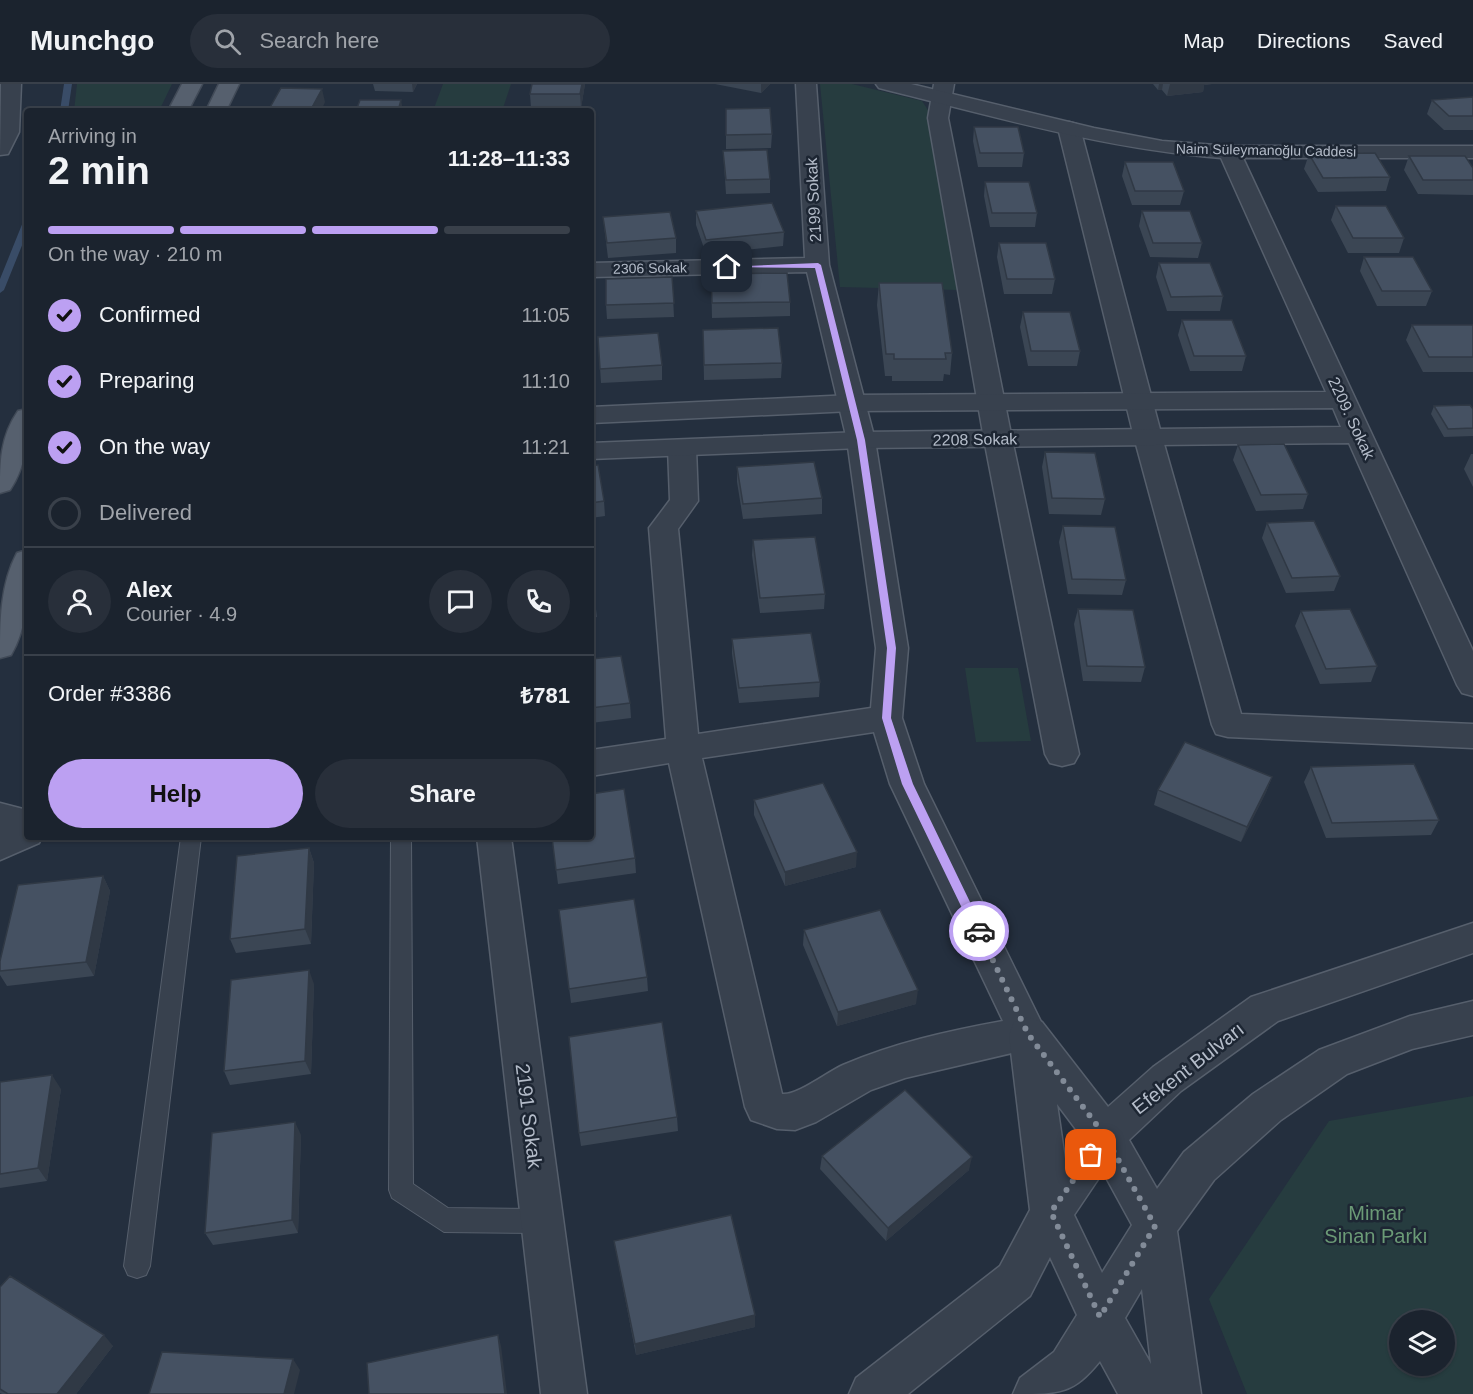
<!DOCTYPE html>
<html lang="en">
<head>
<meta charset="utf-8">
<style>
  :root { --surface:#1b232e; --page:#282f3a; --text:#f1f3f6; --muted:#a0a4aa; --line:#39404a; --accent:#bca0f2 }
  body { margin:0; font-family:Arial,sans-serif; background:var(--page); color:var(--text); height:100vh; display:flex; flex-direction:column; font-size:22px; white-space:nowrap }
  * { box-sizing:border-box; margin:0 }
  p { font-size:20px; color:var(--muted) }
  .icon { flex:none; width:33px; height:33px; fill:none; stroke:currentColor; stroke-width:2; stroke-linecap:round; stroke-linejoin:round }
  .map { position:relative; flex:1; overflow:hidden }
  .drawer { position:absolute; left:24px; top:24px; width:570px; height:732px; display:flex; flex-direction:column; background:var(--surface); border-radius:6px; box-shadow:0 2px 4px #0004,0 0 0 2px var(--line) }
  .drawer>* { flex:none }
  .tools { position:absolute; left:1389px; top:1226px; display:grid; gap:12px }
  .tools a { display:grid; place-items:center; width:66px; height:66px; border-radius:50%; background:var(--surface); box-shadow:0 2px 4px #0004,0 0 0 2px var(--line); font-size:30px }
  .pin { position:absolute; display:grid; place-items:center; width:51px; height:51px; color:#fff; margin:-26px; border-radius:12px; box-shadow:0 3px 9px #0006 }
  .courier { position:absolute; display:grid; place-items:center; width:60px; height:60px; margin:-30px; border:4px solid #bca0f2; border-radius:50%; background:#fff; color:#222; box-shadow:0 2px 8px #0007 }
  .headline em { font-style:normal; font-weight:700 }
  .headline div { display:flex; flex-direction:column-reverse }
  .headline { display:flex; align-items:center; justify-content:space-between; height:102px; padding:0 24px }
  h1 { font-size:39px; font-weight:700; line-height:45px }
  .bar { display:grid; grid-template-columns:repeat(4,1fr); gap:9px 6px; align-content:center; height:72px; padding:0 24px }
  .bar i { height:8px; border-radius:4px; background:var(--line) }
  .bar .on { background:var(--accent) }
  .bar p { grid-column:span 4 }
  .line { display:flex; align-items:center; gap:15px; padding:0 24px; border-top:2px solid var(--line) }
  .line div { flex:1 }
  .round { display:grid; place-items:center; flex:none; width:63px; height:63px; border-radius:32px; background:var(--page) }
  ol { padding:0 24px; list-style:none }
  li { display:flex; align-items:center; gap:18px; height:66px }
  li p { margin-inline-start:auto }
  li .icon { padding:6px; border-radius:50%; background:var(--accent); color:#111; stroke-width:4 }
  li:last-child { color:var(--muted) }
  li i { width:33px; height:33px; border:3px solid var(--line); border-radius:50% }
  .primary-button { display:flex; gap:12px; margin-top:auto; padding:12px 24px }
  .primary-button a { flex:1; height:69px; border-radius:36px; background:var(--accent); color:#111; font-size:24px; font-weight:700; line-height:69px; text-align:center }
  .primary-button a+a { background:var(--page); color:var(--text) }
  header { display:flex; align-items:center; gap:36px; box-sizing:border-box; height:84px; padding:0 30px; background:var(--surface); border-bottom:2px solid var(--line) }
  header strong { font-size:28px }
  nav { display:flex; gap:33px; margin-inline-start:auto; font-size:21px }
  .search { width:420px; height:54px; background:var(--page); display:flex; align-items:center; gap:15px; box-sizing:border-box; padding:0 21px; border-radius:33px; color:var(--muted); font-size:22px }
  .map>svg:first-child { display:block }
</style>
</head>
<body>
<header>
<strong>Munchgo</strong>
<div class="search"><svg class="icon" aria-label="search" viewBox="0 0 24 24"><circle cx="10" cy="10" r="6"/><path d="M15 15l6 6"/></svg>Search here</div>
<nav><a>Map</a><a>Directions</a><a>Saved</a></nav>
</header>
<div class="map">
<svg width="1473" height="1310" viewBox="0 0 1473 1310">
  <rect width="100%" height="100%" fill="#242f3e"/>
  <path fill="#263c3f" fill-rule="evenodd" d="M 77,0 L 172,0 L 159,27 L 74,27 Z
    M 443,0 L 511,0 L 502,27 L 433,27 Z
    M 820,0 L 852,0 L 922,17 L 928,26 L 958,206 L 840,203 Z
    M 965,584 L 1018,584 L 1031,657 L 976,658 Z
    M 1473,1012 L 1473,1310 L 1247,1310 L 1209,1215 L 1329,1037 ZM 1400,1236 L 1444,1236 L 1444,1281 L 1400,1281 Z"/>
  <g fill="none" stroke-linecap="round" stroke-linejoin="round">
    <path fill="#394c67" fill-rule="evenodd" d="M 64,0 L 72,0 L 68,27 L 60,27 Z
      M 27,135 L 27,149 L 4,206 L 0,209 L 0,195 L 23,138 Z"/>
    <g stroke="#565f6c" stroke-width="2">
      <path id="service" d="M 181,753 L 201,753 L 150,1182 L 146,1191 L 137,1194 L 128,1191 L 124,1182 Z
        M 391,753 L 411,753 L 413,1100 L 448,1124 L 542,1125 L 551,1129 L 555,1137 L 551,1145 L 542,1149 L 444,1148 L 392,1114 L 389,1106 Z"/>
    </g>
    <g stroke="#565f6c" stroke-width="3">
      <path id="minor" d="M 796,0 L 816,0 L 829,181 L 875,356 L 908,564 L 902,634 L 924,700 L 1047,950 L 1042,962 L 905,994 L 871,1006 L 816,1038 L 795,1046 L 777,1045 L 751,1036 L 745,1023 L 669,679 L 591,692 L 591,666 L 666,655 L 649,444 L 670,416 L 668,364 L 672,358 L 682,356 L 692,358 L 696,364 L 698,417 L 678,445 L 698,650 L 871,624 L 876,564 L 847,356 L 807,188 L 591,193 L 591,179 L 805,174 ZM 874,648 L 890,700 L 1003,937 C 948,947 894,959 843,981 C 827,988 797,1012 782,1010 L 702,674 Z
        M 934,0 L 954,0 L 948,34 L 1012,355 L 1079,670 L 1074,679 L 1062,682 L 1050,679 L 1045,670 L 984,355 L 928,34 Z
        M 1069,38 L 1076,40 L 1080,44 L 1162,353 L 1241,630 L 1473,640 L 1473,664 L 1228,653 L 1216,650 L 1212,641 L 1134,353 L 1058,44 L 1062,40 Z
        M 0,719 L 27,726 L 27,753 L 42,753 L 39,759 L 0,776 Z
        M 477,753 L 511,753 L 587,1310 L 541,1310 Z"/>
    </g>
    <g stroke="#565f6c" stroke-width="3">
      <path id="tertiary" d="M 1,0 L 21,0 L 19,48 L 8,70 L 0,71 Z
        M 876,0 L 911,0 L 1094,44 L 1162,57 L 1229,62 L 1473,62 L 1473,74 L 1243,74 L 1473,567 L 1473,612 L 1462,609 L 1457,601 L 1349,359 L 861,364 L 591,375 L 591,359 L 861,348 L 1341,343 L 1333,324 L 852,327 L 591,339 L 591,323 L 852,311 L 1326,308 L 1221,74 C 1105,65 992,32 879,4 Z
        M 1473,839 L 1473,869 L 1278,937 L 1181,1007 L 1129,1056 L 1157,1105 L 1184,1068 L 1253,1010 L 1319,966 L 1410,932 L 1473,917 L 1473,951 L 1412,965 L 1347,990 L 1281,1036 L 1214,1096 L 1177,1147 L 1201,1310 L 1118,1310 L 1100,1277 C 1073,1310 1061,1310 1013,1310 L 1020,1294 L 1054,1268 L 1077,1231 L 1050,1173 L 1030,1212 L 908,1310 L 849,1310 L 856,1294 L 1000,1182 L 1030,1126 L 1009,951 L 1014,938 L 1028,933 L 1042,938 L 1108,1023 L 1153,983 L 1251,913 ZM 1057,1020 L 1081,1052 L 1065,1075 ZM 1103,1088 L 1132,1141 L 1102,1189 L 1074,1131 ZM 1142,1205 L 1151,1280 L 1125,1234 Z"/>
    </g>
    <g stroke="#414a57" stroke-width="3">
      <path id="primary" d="M 182,0 L 202,0 L 188,27 L 168,27 Z
        M 219,0 L 239,0 L 226,27 L 206,27 Z
        M 27,325 C 27,355 27,381 10,406 L 0,409 C 0,379 0,353 18,327 Z
        M 27,466 C 27,502 30,539 11,571 L 0,574 C 0,538 0,501 17,469 Z"/>
    </g>
    <use href="#service" fill="#38414e" fill-rule="evenodd"/>
    <use href="#minor" fill="#38414e" fill-rule="evenodd"/>
    <use href="#tertiary" fill="#38414e" fill-rule="evenodd"/>
    <use href="#primary" fill="#56606e" fill-rule="evenodd"/>
  </g>
  <path fill="#3b4654" d="M 373,0 L 417,0 L 413,8 L 375,7 Z
    M 532,0 L 585,0 L 581,24 L 531,24 L 530,10 Z
    M 715,0 L 770,0 L 761,9 Z
    M 1153,0 L 1212,0 L 1204,1 L 1203,8 L 1167,12 L 1162,6 L 1158,6 Z
    M 1473,13 L 1473,46 L 1444,46 L 1427,30 L 1432,16 Z
    M 726,25 L 772,50 L 771,64 L 726,65 Z
    M 974,43 L 1024,69 L 1022,83 L 978,83 L 973,57 Z
    M 723,67 L 770,95 L 770,109 L 726,110 Z
    M 1309,70 L 1390,93 L 1386,107 L 1318,108 L 1304,85 Z
    M 1409,72 L 1473,84 L 1473,111 L 1418,110 L 1404,86 Z
    M 1125,78 L 1184,107 L 1180,121 L 1132,121 L 1122,92 Z
    M 985,98 L 1037,129 L 1035,143 L 990,143 L 984,112 Z
    M 1336,122 L 1404,154 L 1399,169 L 1348,169 L 1331,136 Z
    M 696,127 L 784,148 L 783,162 L 706,170 L 696,141 Z
    M 1142,127 L 1202,159 L 1198,174 L 1150,173 L 1139,142 Z
    M 603,133 L 676,154 L 676,169 L 608,174 Z
    M 999,159 L 1055,195 L 1052,210 L 1004,210 L 997,173 Z
    M 1364,173 L 1432,207 L 1426,222 L 1377,222 L 1360,187 Z
    M 1159,179 L 1223,212 L 1220,227 L 1167,227 L 1156,193 Z
    M 711,190 L 790,218 L 790,232 L 712,234 Z
    M 672,193 L 674,233 L 607,235 L 606,221 Z
    M 879,199 L 952,269 L 950,291 L 944,290 L 943,297 L 892,297 L 892,292 L 885,292 L 877,221 Z
    M 1023,228 L 1080,267 L 1077,282 L 1028,282 L 1020,243 Z
    M 1182,236 L 1246,272 L 1242,287 L 1190,287 L 1178,251 Z
    M 1412,241 L 1473,241 L 1473,288 L 1423,288 L 1406,256 Z
    M 703,246 L 782,279 L 781,294 L 704,296 Z
    M 598,253 L 662,281 L 662,296 L 601,299 Z
    M 1434,322 L 1473,325 L 1473,352 L 1444,353 L 1431,330 Z
    M 1238,361 L 1308,410 L 1303,425 L 1256,427 L 1233,376 Z
    M 1045,368 L 1105,415 L 1101,431 L 1049,430 L 1042,383 Z
    M 1471,370 L 1473,370 L 1473,403 L 1464,385 Z
    M 591,382 L 604,417 L 605,432 L 591,434 Z
    M 737,383 L 822,414 L 822,430 L 743,435 L 737,398 Z
    M 1267,439 L 1340,492 L 1334,507 L 1286,509 L 1262,454 Z
    M 1063,442 L 1126,496 L 1122,511 L 1068,510 L 1059,458 Z
    M 753,456 L 825,510 L 824,525 L 760,529 L 752,471 Z
    M 591,485 L 597,533 L 591,534 Z
    M 1078,525 L 1145,583 L 1141,598 L 1083,597 L 1074,540 Z
    M 1301,527 L 1377,582 L 1371,598 L 1320,600 L 1295,542 Z
    M 732,555 L 820,598 L 819,613 L 739,619 L 732,570 Z
    M 591,575 L 630,619 L 631,634 L 591,639 Z
    M 1311,683 L 1439,736 L 1431,751 L 1326,754 L 1304,698 Z
    M 1272,693 L 1266,708 L 1241,758 L 1154,721 L 1158,706 Z
    M 754,716 L 856,783 L 785,802 L 754,731 Z
    M 552,753 L 635,774 L 636,789 L 558,800 Z
    M 309,764 L 314,779 L 311,860 L 236,869 L 230,855 Z
    M 103,792 L 110,807 L 94,892 L 7,902 L 0,891 L 0,887 Z
    M 559,826 L 647,893 L 648,907 L 571,919 Z
    M 804,846 L 916,920 L 837,942 L 803,861 Z
    M 314,900 L 311,990 L 230,1001 L 224,987 Z
    M 0,998 L 61,1005 L 47,1097 L 0,1104 Z
    M 677,1033 L 678,1047 L 581,1062 L 579,1049 Z
    M 301,1051 L 298,1149 L 213,1161 L 205,1149 Z
    M 822,1072 L 969,1086 L 886,1157 L 820,1085 Z
    M 614,1157 L 755,1243 L 636,1271 Z
    M 0,1203 L 113,1262 L 76,1310 L 2,1310 L 0,1309 Z"/>
  <path fill="#303945" d="M 412,0 L 417,0 L 413,8 Z
    M 582,0 L 585,0 L 581,24 L 580,10 Z
    M 761,0 L 770,0 L 761,9 Z
    M 1159,0 L 1163,0 L 1162,6 L 1158,6 Z
    M 1170,0 L 1212,0 L 1204,1 L 1203,8 L 1167,12 Z
    M 322,5 L 325,18 L 321,27 L 310,27 Z
    M 401,16 L 403,27 L 398,27 Z
    M 1272,693 L 1266,708 L 1241,758 L 1247,743 Z
    M 309,764 L 314,779 L 311,860 L 305,845 Z
    M 857,768 L 856,783 L 785,802 L 785,788 Z
    M 103,792 L 110,807 L 94,892 L 86,878 Z
    M 309,886 L 314,900 L 311,990 L 305,977 Z
    M 918,906 L 916,920 L 837,942 L 838,928 Z
    M 52,991 L 61,1005 L 47,1097 L 38,1084 Z
    M 295,1038 L 301,1051 L 298,1149 L 292,1136 Z
    M 972,1073 L 969,1086 L 886,1157 L 888,1144 Z
    M 755,1231 L 755,1243 L 636,1271 L 635,1260 Z
    M 104,1251 L 113,1262 L 76,1310 L 57,1310 Z
    M 498,1251 L 501,1262 L 507,1310 L 505,1310 Z
    M 293,1275 L 300,1286 L 294,1310 L 284,1310 Z"/>
  <path fill="#455162" stroke="#303945" stroke-width="1.5" d="M 532,0 L 582,0 L 580,10 L 530,10 Z
    M 281,4 L 322,5 L 310,27 L 268,27 Z
    M 1473,13 L 1473,32 L 1449,32 L 1432,16 Z
    M 360,16 L 401,16 L 398,27 L 356,27 Z
    M 770,24 L 772,50 L 726,51 L 726,25 Z
    M 974,43 L 1018,43 L 1024,69 L 980,69 Z
    M 767,66 L 770,95 L 726,96 L 723,67 Z
    M 1375,69 L 1390,93 L 1323,94 L 1309,70 Z
    M 1409,72 L 1465,72 L 1473,84 L 1473,96 L 1423,96 Z
    M 1125,78 L 1173,78 L 1184,107 L 1135,107 Z
    M 985,98 L 1029,98 L 1037,129 L 992,129 Z
    M 772,119 L 784,148 L 706,156 L 696,127 Z
    M 1336,122 L 1386,122 L 1404,154 L 1353,154 Z
    M 1142,127 L 1190,127 L 1202,159 L 1153,159 Z
    M 670,128 L 676,154 L 607,159 L 603,133 Z
    M 999,159 L 1046,159 L 1055,195 L 1007,195 Z
    M 1364,173 L 1413,173 L 1432,207 L 1382,207 Z
    M 1159,179 L 1210,179 L 1223,212 L 1171,213 Z
    M 787,189 L 790,218 L 712,219 L 711,190 Z
    M 672,193 L 674,219 L 606,221 L 606,195 Z
    M 879,199 L 942,199 L 952,269 L 945,269 L 946,275 L 894,275 L 894,270 L 886,270 Z
    M 1023,228 L 1070,228 L 1080,267 L 1031,267 Z
    M 1182,236 L 1232,236 L 1246,272 L 1194,272 Z
    M 1412,241 L 1473,241 L 1473,273 L 1429,273 Z
    M 778,244 L 782,279 L 704,281 L 703,246 Z
    M 658,249 L 662,281 L 600,285 L 598,253 Z
    M 1470,321 L 1473,325 L 1473,344 L 1448,345 L 1434,322 Z
    M 1284,360 L 1308,410 L 1261,411 L 1238,361 Z
    M 1045,368 L 1095,369 L 1105,415 L 1052,414 Z
    M 814,378 L 822,414 L 743,420 L 737,383 Z
    M 598,381 L 604,417 L 591,419 L 591,382 Z
    M 1314,437 L 1340,492 L 1292,494 L 1267,439 Z
    M 1063,442 L 1115,443 L 1126,496 L 1072,495 Z
    M 815,453 L 825,510 L 760,514 L 753,456 Z
    M 591,485 L 595,518 L 591,519 Z
    M 1078,525 L 1133,526 L 1145,583 L 1087,582 Z
    M 1350,525 L 1377,582 L 1326,585 L 1301,527 Z
    M 811,549 L 820,598 L 739,604 L 732,555 Z
    M 621,572 L 630,619 L 591,624 L 591,575 Z
    M 1185,658 L 1272,693 L 1247,743 L 1158,706 Z
    M 1414,680 L 1439,736 L 1332,739 L 1311,683 Z
    M 823,699 L 857,768 L 785,788 L 754,716 Z
    M 624,705 L 635,774 L 556,786 L 552,753 L 591,753 L 591,710 Z
    M 309,764 L 305,845 L 230,855 L 237,772 Z
    M 103,792 L 86,878 L 0,887 L 0,877 L 18,801 Z
    M 634,815 L 647,893 L 569,905 L 559,826 Z
    M 880,826 L 918,906 L 838,928 L 804,846 Z
    M 309,886 L 305,977 L 224,987 L 231,896 Z
    M 662,938 L 677,1033 L 579,1049 L 569,953 Z
    M 52,991 L 38,1084 L 0,1090 L 0,998 Z
    M 905,1006 L 972,1073 L 888,1144 L 822,1072 Z
    M 295,1038 L 292,1136 L 205,1149 L 212,1049 Z
    M 731,1131 L 755,1231 L 635,1260 L 614,1157 Z
    M 10,1192 L 104,1251 L 57,1310 L 8,1310 L 0,1305 L 0,1203 Z
    M 498,1251 L 505,1310 L 369,1310 L 367,1279 Z
    M 162,1268 L 293,1275 L 284,1310 L 149,1310 Z"/>
  <path fill="#bca0f2" d="M 818,179 L 821,181 L 865,356 L 896,564 L 891,634 L 913,700 L 984,847 L 979,852 L 975,851 L 902,700 L 882,634 L 887,564 L 857,356 L 815,184 L 723,183 Z"/>
  <g fill="none" stroke-linecap="round" stroke-linejoin="round">
    <path stroke="#828b98" stroke-width="6" stroke-dasharray="0 10.8" d="M 979,847 L 1028,950 L 1105,1052 L 1155,1142 L 1100,1233 L 1051,1128 L 1091,1071"/>
  </g>
  <g text-anchor="middle" stroke-width="5" stroke-linejoin="round" paint-order="stroke">
    <g font-size="14" fill="#b4bcc9" stroke="#1d2633">
      <text transform="translate(1266 66) rotate(1)" y="5">Naim Süleymanoğlu Caddesi</text>
      <text transform="translate(650 184) rotate(-1)" y="5">2306 Sokak</text>
    </g>
    <g font-size="16" fill="#b4bcc9" stroke="#1d2633">
      <text transform="translate(813 116) rotate(-93)" y="6">2199 Sokak</text>
      <text transform="translate(1352 334) rotate(65)" y="6">2209. Sokak</text>
      <text transform="translate(975 355) rotate(-1)" y="6">2208 Sokak</text>
    </g>
    <g font-size="20" fill="#b4bcc9" stroke="#1d2633">
      <text transform="translate(1188 984) rotate(-38)" y="7">Efekent Bulvarı</text>
      <text transform="translate(529 1032) rotate(83)" y="7">2191 Sokak</text>
    </g>
    <g font-size="20" fill="#6b9a76" stroke="#1d2633">
      <text x="1376" y="1136">Mimar<tspan x="1376" dy="23">Sinan Parkı</tspan></text>
    </g>
  </g>
</svg>
<div class="tools">
<a><svg class="icon" aria-label="layers" viewBox="0 0 24 24"><path d="M12 4l9 5-9 5-9-5zM3 14l9 5 9-5"/></svg></a>
</div>
<div class="pin" style="left:1091px;top:1071px;background:#ea580c"><svg class="icon" aria-label="bag" viewBox="0 0 24 24"><path d="M5 8h14l-1 12H6zM9 8a3 3 0 0 1 6 0"/></svg></div>
<div class="pin" style="left:727px;top:183px;background:#1f2937"><svg class="icon" aria-label="home" viewBox="0 0 24 24"><path d="M3 11l9-7 9 7M6 9v11h12V9"/></svg></div>
<div class="courier" style="left:979px;top:847px"><svg class="icon" aria-label="car" viewBox="0 0 24 24"><path d="M5 17H2v-5l4-1 3-4h7l3 4 3 1v5h-3M9 17h6M6 11h13"/><circle cx="7" cy="17" r="2"/><circle cx="17" cy="17" r="2"/></svg></div>
<section class="drawer">
<div class="headline"><div><h1>2 min</h1><p>Arriving in</p></div><em>11:28–11:33</em></div>
<div class="bar"><i class="on"></i><i class="on"></i><i class="on"></i><i></i><p>On the way · 210 m</p></div>
<ol>
<li><svg class="icon" aria-label="check" viewBox="0 0 24 24"><path d="M5 12l5 5 9-10"/></svg>Confirmed<p>11:05</p></li>
<li><svg class="icon" aria-label="check" viewBox="0 0 24 24"><path d="M5 12l5 5 9-10"/></svg>Preparing<p>11:10</p></li>
<li><svg class="icon" aria-label="check" viewBox="0 0 24 24"><path d="M5 12l5 5 9-10"/></svg>On the way<p>11:21</p></li>
<li><i></i>Delivered</li>
</ol>
<div class="line" style="height:108px"><a class="round"><svg class="icon" aria-label="person" viewBox="0 0 24 24"><circle cx="12" cy="8" r="4"/><path d="M4 21q1-7 8-7t8 7"/></svg></a><div><b>Alex</b><p>Courier · 4.9</p></div><a class="round"><svg class="icon" aria-label="chat" viewBox="0 0 24 24"><path d="M4 5h16v11H9l-5 4z"/></svg></a><a class="round"><svg class="icon" aria-label="phone" viewBox="0 0 24 24"><path d="M5 4h4l2 5-3 2q2 4 5 5l2-3 5 2v4C11 20 4 13 5 4z"/></svg></a></div>
<div class="line" style="height:78px"><div>Order #3386</div><b>₺781</b></div>
<div class="primary-button"><a>Help</a><a>Share</a></div>
</section>
</div>
</body>
</html>
